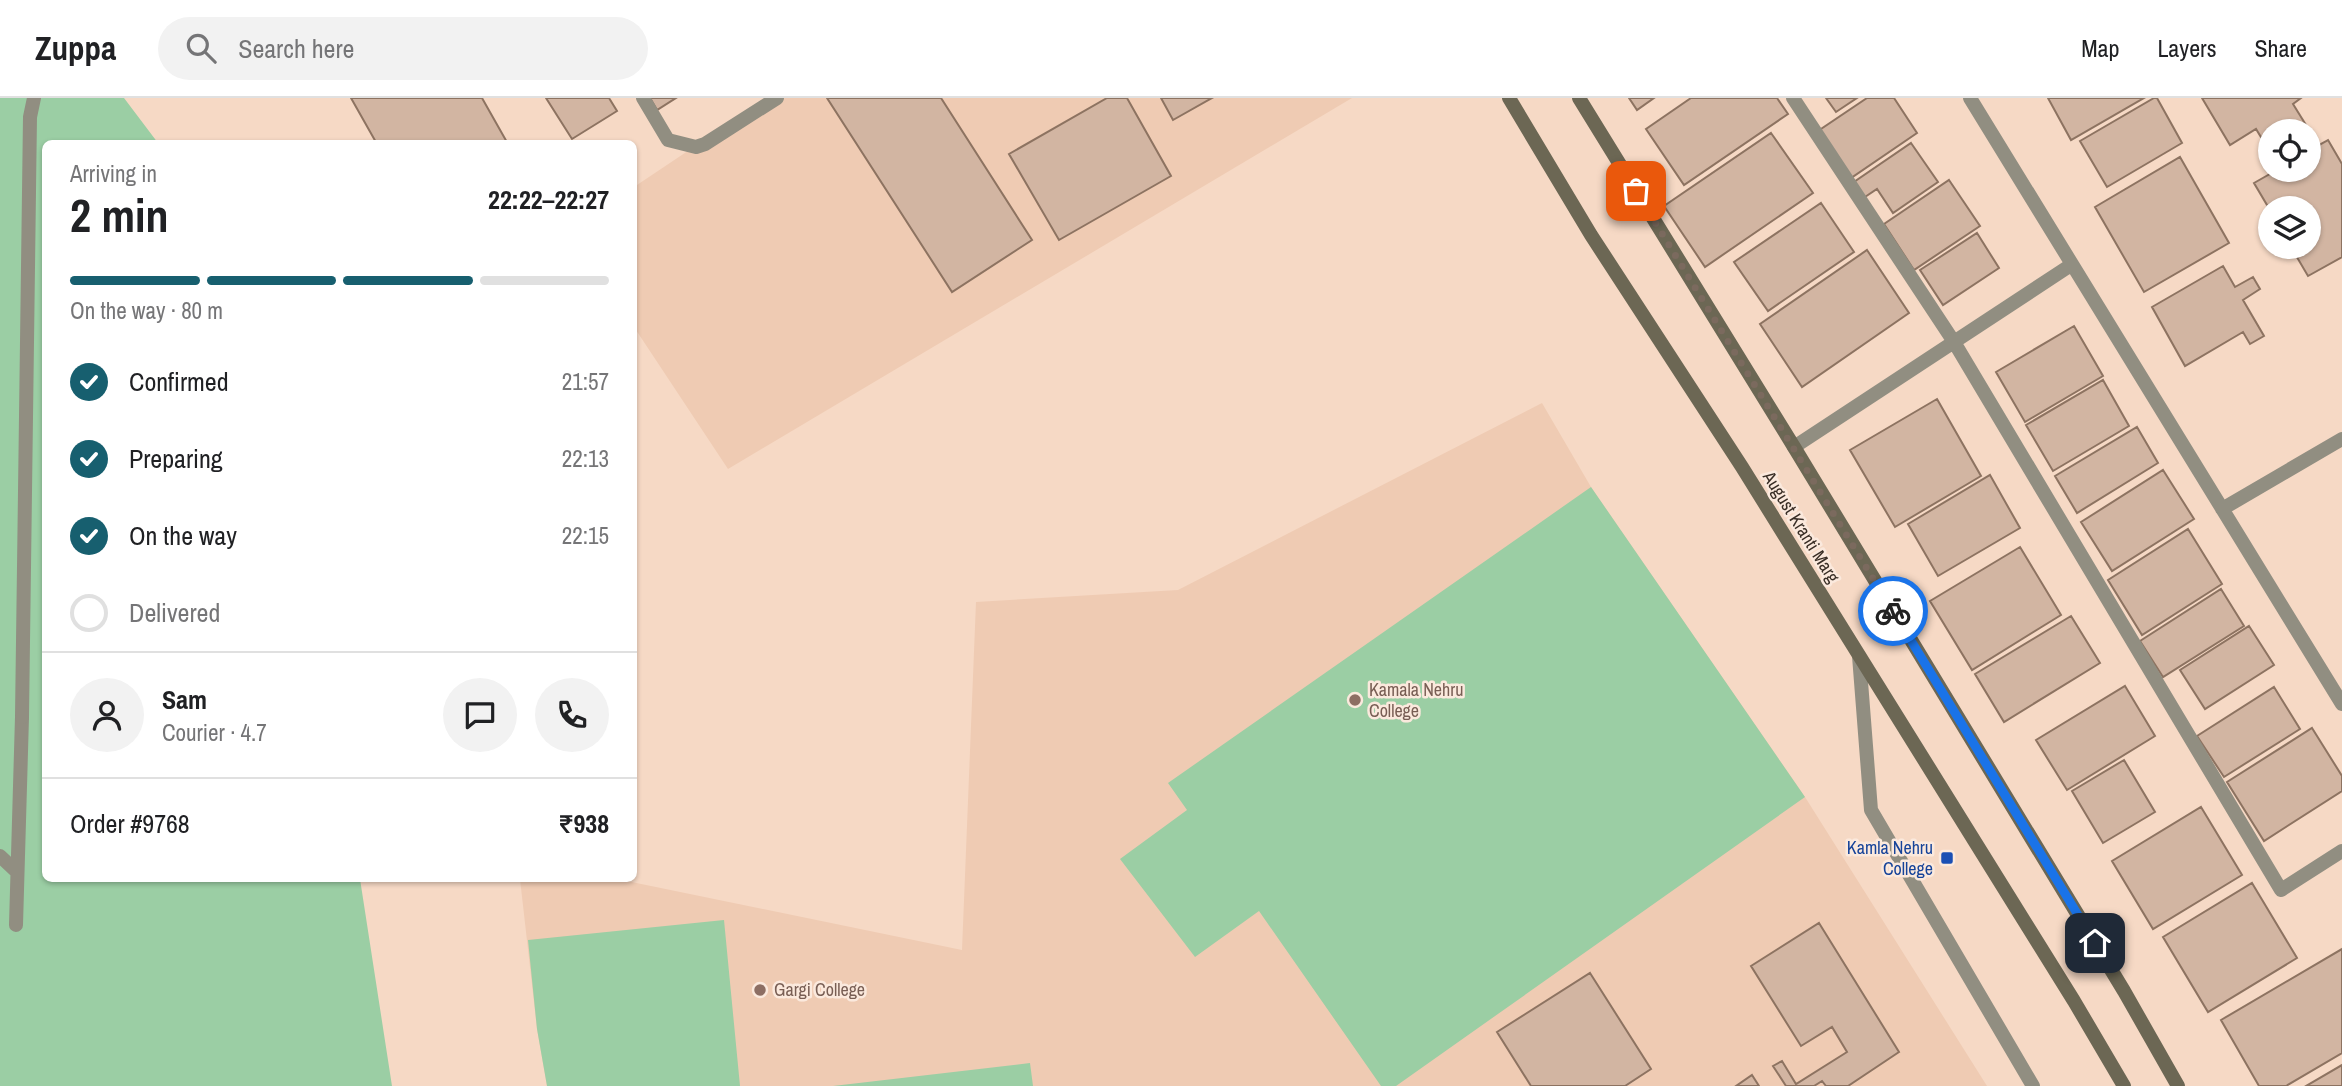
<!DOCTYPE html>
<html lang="en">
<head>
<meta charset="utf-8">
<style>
  :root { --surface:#fff; --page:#f2f2f2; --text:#202124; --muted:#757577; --line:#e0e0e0; --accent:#175f6f }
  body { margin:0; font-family:"Archivo Narrow",sans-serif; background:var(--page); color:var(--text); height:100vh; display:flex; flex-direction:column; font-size:26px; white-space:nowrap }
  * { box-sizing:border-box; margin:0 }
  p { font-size:23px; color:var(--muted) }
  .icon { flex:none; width:38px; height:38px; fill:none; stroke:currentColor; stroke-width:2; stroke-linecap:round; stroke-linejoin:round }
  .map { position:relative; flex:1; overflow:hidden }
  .side { position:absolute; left:42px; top:42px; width:595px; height:742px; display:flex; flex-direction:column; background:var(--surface); border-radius:10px; box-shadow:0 2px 5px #0004 }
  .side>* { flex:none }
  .fabs { position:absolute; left:2258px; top:21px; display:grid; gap:14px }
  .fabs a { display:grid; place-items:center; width:63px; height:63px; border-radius:50%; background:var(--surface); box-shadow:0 2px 5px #0004; font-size:35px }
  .pin { position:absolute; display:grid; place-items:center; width:60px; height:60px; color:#fff; margin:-30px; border-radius:14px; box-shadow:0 4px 10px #0006 }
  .courier { position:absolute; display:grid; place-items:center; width:70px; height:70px; margin:-35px; border:5px solid #1a73e8; border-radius:50%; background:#fff; color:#222; box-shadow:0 2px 9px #0007 }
  .overview em { font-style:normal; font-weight:700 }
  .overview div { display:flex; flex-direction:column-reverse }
  .overview { display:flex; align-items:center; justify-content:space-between; height:119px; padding:0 28px }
  h1 { font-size:46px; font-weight:700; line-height:52px }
  .bar { display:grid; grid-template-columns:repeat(4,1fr); gap:10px 7px; align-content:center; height:84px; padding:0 28px }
  .bar i { height:9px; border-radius:5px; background:var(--line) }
  .bar .active { background:var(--accent) }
  .bar p { grid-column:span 4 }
  .line { display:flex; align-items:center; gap:18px; padding:0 28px; border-top:2px solid var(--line) }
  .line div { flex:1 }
  .round { display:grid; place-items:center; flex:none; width:74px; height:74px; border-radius:37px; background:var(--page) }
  ol { padding:0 28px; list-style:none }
  li { display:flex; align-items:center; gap:21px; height:77px }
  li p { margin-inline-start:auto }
  li .icon { padding:7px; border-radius:50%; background:var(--accent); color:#fff; stroke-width:4 }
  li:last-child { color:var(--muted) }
  li i { width:38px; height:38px; border:4px solid var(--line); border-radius:50% }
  header { display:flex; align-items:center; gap:42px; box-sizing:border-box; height:98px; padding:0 35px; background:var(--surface); border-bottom:2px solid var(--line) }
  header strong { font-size:33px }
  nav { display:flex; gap:38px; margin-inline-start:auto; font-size:24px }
  .search { width:490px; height:63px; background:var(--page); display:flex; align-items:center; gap:18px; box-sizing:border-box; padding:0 24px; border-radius:38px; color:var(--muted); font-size:26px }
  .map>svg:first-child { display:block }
</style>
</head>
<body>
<header>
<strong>Zuppa</strong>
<div class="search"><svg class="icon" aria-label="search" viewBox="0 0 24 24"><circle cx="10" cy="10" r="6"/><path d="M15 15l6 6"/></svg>Search here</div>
<nav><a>Map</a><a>Layers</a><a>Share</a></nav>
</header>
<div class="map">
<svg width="2342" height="988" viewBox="0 0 2342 988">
  <rect width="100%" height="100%" fill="#f6d9c5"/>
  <path fill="#efcbb3" d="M 767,0 L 1352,0 L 728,371 L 634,229 L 634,89 Z
    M 1542,305 L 1591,389 L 1805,699 L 1987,988 L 547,988 L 537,931 L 520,781 L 617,781 L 962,852 L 976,504 L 1178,492 Z"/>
  <path fill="#9bcea4" d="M 0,0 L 124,0 L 158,45 L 46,46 L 46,780 L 360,781 L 392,988 L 0,988 Z
    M 1591,389 L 1805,699 L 1396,988 L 1381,988 L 1259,813 L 1195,859 L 1120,761 L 1187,712 L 1168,685 Z
    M 724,822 L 740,988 L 547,988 L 537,931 L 528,842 Z
    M 1030,965 L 1033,988 L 833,988 Z"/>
  <path fill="#d2b5a2" stroke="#8d7361" stroke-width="2" d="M 351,0 L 482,0 L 508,46 L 377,46 Z
    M 546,0 L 609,0 L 617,13 L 572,41 Z
    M 650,0 L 676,0 L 657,12 Z
    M 827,0 L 941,0 L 1032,142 L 952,194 Z
    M 1107,0 L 1127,0 L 1171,78 L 1059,142 L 1009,56 Z
    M 1161,0 L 1212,0 L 1173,22 Z
    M 1629,0 L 1654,0 L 1637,12 Z
    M 1691,0 L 1777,0 L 1788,16 L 1684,87 L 1646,31 Z
    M 1826,0 L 1857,0 L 1836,14 Z
    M 1867,0 L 1894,0 L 1917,35 L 1851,80 L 1818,33 Z
    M 2048,0 L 2144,0 L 2071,42 Z
    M 2154,0 L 2157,0 L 2182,45 L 2107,89 L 2080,43 Z
    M 2202,0 L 2301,0 L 2293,6 L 2306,27 L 2298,33 L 2270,33 L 2270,54 L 2256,31 L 2230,47 Z
    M 1771,35 L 1813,95 L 1705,169 L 1664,108 Z
    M 2328,42 L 2342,66 L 2342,159 L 2308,178 L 2291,149 L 2308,149 L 2308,110 L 2270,110 L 2270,112 L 2254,85 L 2277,72 L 2308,72 L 2308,53 Z
    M 1911,45 L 1938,84 L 1893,115 L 1877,91 L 1862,101 L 1851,86 Z
    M 2180,59 L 2229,145 L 2144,194 L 2095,109 Z
    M 1949,82 L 1980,128 L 1914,172 L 1884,126 Z
    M 1821,105 L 1854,154 L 1768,213 L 1734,164 Z
    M 1977,135 L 1999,170 L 1943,207 L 1920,172 Z
    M 1867,152 L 1909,215 L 1802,289 L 1760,226 Z
    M 2223,168 L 2235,189 L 2253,179 L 2260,191 L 2243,202 L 2264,238 L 2250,246 L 2243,234 L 2185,268 L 2152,209 Z
    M 2074,228 L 2103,278 L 2025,324 L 1996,274 Z
    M 2103,282 L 2129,328 L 2053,373 L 2026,327 Z
    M 1937,301 L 1981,378 L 1895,429 L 1850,352 Z
    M 2137,329 L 2158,365 L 2077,415 L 2055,378 Z
    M 2163,372 L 2194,421 L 2112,473 L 2081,424 Z
    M 1990,377 L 2020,430 L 1938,478 L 1908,426 Z
    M 2188,431 L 2222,486 L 2142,537 L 2108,482 Z
    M 2020,449 L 2061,517 L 1972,572 L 1930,503 Z
    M 2221,491 L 2244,528 L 2163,579 L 2140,543 Z
    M 2071,518 L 2100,565 L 2004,624 L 1975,576 Z
    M 2249,528 L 2274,567 L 2205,611 L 2180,572 Z
    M 2125,588 L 2155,638 L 2067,692 L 2036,642 Z
    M 2274,589 L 2300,631 L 2224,679 L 2197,638 Z
    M 2312,630 L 2342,678 L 2342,693 L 2264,743 L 2227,684 Z
    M 2124,662 L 2155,714 L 2103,745 L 2072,693 Z
    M 2201,709 L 2242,777 L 2153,831 L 2112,763 Z
    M 2252,785 L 2297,860 L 2208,914 L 2163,839 Z
    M 1819,825 L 1899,954 L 1848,988 L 1826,988 L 1822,983 L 1814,988 L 1786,988 L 1773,968 L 1782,963 L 1796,986 L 1847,954 L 1832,929 L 1801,948 L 1751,868 Z
    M 2342,851 L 2342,955 L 2286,988 L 2259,988 L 2221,922 Z
    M 1590,875 L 1651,971 L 1625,988 L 1531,988 L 1497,934 Z
    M 2342,967 L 2342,988 L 2306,988 Z
    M 1752,977 L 1759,988 L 1736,988 Z"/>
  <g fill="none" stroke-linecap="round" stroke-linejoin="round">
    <path stroke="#918e81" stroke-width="14" d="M 0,758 L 17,774
      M 16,827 L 22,619"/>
    <path stroke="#918e81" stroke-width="14" d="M 643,0 L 668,42 L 696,49 L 705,46 L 777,0
      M 1793,0 L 1954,244 L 2281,792 L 2342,753
      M 1970,0 L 2342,606
      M 1794,349 L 2071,167
      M 2222,411 L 2342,341
      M 22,619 L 30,19 L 34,0"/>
    <path stroke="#918e81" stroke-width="14" d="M 1859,558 L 1871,712 L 2033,988"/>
    <path stroke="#6c6754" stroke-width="14" d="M 1509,0 L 1591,137 L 1742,369 L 2074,903 L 2124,988
      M 1579,0 L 1794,349 L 2124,893 L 2178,988"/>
  </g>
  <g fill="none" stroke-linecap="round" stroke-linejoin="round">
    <path stroke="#7b6a5e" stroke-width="7" stroke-dasharray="0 12.6" d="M 1636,93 L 1893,513"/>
    <path stroke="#1a73e8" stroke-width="9" d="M 1893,513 L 2095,845"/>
  </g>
  <g fill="#8d6e63" stroke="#fbe9dd" stroke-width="2.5">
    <circle cx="1355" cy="602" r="7"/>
    <circle cx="760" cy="892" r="7"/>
  </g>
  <rect fill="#1a4fb4" stroke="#fbe9dd" stroke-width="2.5" x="1940" y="753" width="14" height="14" rx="3.5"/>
  <g text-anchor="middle" stroke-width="5" stroke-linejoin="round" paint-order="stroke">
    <g font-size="18" fill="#392e26" stroke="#fbe9dd">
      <text transform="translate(1801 429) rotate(58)" y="6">August Kranti Marg</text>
    </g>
    <g font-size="18" fill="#785e54" stroke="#fbe9dd" text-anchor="start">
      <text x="1369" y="598">Kamala Nehru<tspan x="1369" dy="21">College</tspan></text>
      <text x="774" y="898">Gargi College</text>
    </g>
    <g font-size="18" fill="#164399" stroke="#fbe9dd" text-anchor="end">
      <text x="1933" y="756">Kamla Nehru<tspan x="1933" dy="21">College</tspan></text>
    </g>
  </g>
</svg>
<div class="fabs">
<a><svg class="icon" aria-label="locate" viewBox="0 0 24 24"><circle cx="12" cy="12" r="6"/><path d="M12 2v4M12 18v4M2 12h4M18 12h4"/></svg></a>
<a><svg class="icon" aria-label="layers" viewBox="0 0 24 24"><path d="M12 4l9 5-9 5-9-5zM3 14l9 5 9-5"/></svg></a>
</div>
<div class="pin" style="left:1636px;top:93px;background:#ea580c"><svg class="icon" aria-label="bag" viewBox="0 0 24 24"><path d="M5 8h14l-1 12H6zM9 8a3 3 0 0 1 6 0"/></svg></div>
<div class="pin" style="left:2095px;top:845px;background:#1f2937"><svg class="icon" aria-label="home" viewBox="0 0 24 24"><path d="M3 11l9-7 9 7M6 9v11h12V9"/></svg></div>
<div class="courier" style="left:1893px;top:513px"><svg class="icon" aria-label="bike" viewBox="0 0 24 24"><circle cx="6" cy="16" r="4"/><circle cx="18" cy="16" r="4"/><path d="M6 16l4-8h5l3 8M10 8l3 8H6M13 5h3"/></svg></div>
<section class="side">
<div class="overview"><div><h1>2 min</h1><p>Arriving in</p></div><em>22:22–22:27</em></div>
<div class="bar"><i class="active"></i><i class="active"></i><i class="active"></i><i></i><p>On the way · 80 m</p></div>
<ol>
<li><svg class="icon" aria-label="check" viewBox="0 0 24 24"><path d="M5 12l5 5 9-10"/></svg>Confirmed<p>21:57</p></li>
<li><svg class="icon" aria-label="check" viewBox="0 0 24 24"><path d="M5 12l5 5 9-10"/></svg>Preparing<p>22:13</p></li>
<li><svg class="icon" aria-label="check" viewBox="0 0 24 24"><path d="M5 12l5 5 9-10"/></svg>On the way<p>22:15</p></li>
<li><i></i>Delivered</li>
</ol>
<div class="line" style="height:126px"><a class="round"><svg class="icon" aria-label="person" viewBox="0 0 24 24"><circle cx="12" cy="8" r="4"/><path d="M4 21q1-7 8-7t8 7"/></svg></a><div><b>Sam</b><p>Courier · 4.7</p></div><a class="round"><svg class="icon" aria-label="chat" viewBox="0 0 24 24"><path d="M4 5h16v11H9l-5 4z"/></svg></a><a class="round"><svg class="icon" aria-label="phone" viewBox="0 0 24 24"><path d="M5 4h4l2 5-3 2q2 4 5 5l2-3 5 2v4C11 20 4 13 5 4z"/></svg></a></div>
<div class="line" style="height:91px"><div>Order #9768</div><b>₹938</b></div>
</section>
</div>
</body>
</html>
